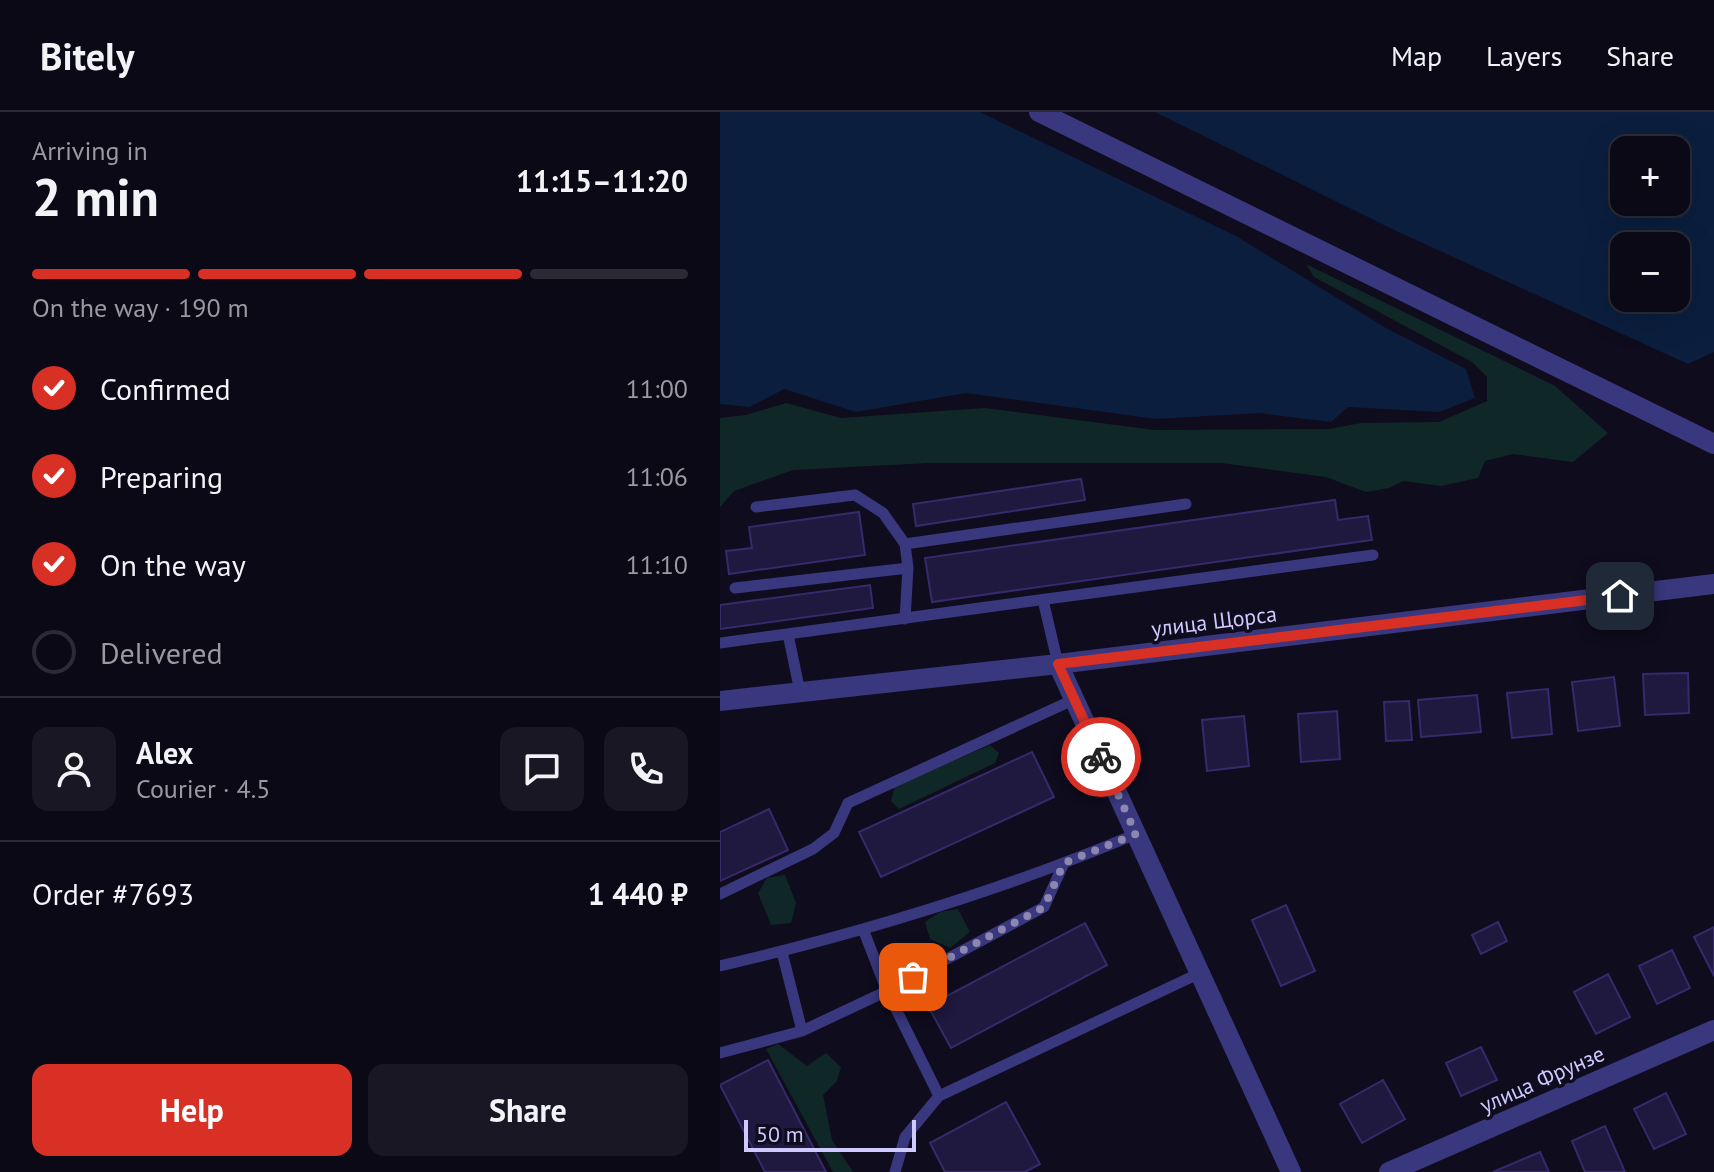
<!DOCTYPE html>
<html lang="en">
<head>
<meta charset="utf-8">
<style>
  :root { --surface:#0b0916; --page:#191723; --text:#f1f3f6; --muted:#9a9aa1; --line:#2b2a35; --accent:#d93025 }
  body { margin:0; font-family:"PT Sans",sans-serif; background:var(--page); color:var(--text); height:100vh; display:flex; flex-direction:column; font-size:30px; white-space:nowrap }
  * { box-sizing:border-box; margin:0 }
  p { font-size:26px; color:var(--muted) }
  .icon { flex:none; width:44px; height:44px; fill:none; stroke:currentColor; stroke-width:2; stroke-linecap:round; stroke-linejoin:round }
  .map { position:relative; flex:1; overflow:hidden }
  .sheet { display:flex; flex-direction:column; background:var(--surface); width:720px }
  .sheet>* { flex:none }
  .fabs { position:absolute; left:890px; top:24px; display:grid; gap:16px }
  .fabs a { display:grid; place-items:center; width:80px; height:80px; border-radius:16px; background:var(--surface); box-shadow:0 8px 32px #0002,0 0 0 2px var(--line); font-size:40px }
  .scale { position:absolute; left:24px; bottom:20px; width:172px; box-sizing:border-box; padding-left:8px; border:4px solid #cec9ff; border-top:0; font-size:22px; line-height:28px; white-space:nowrap; color:#cec9ff; -webkit-text-stroke:6px #0f0c1e; paint-order:stroke }
  .pin { position:absolute; display:grid; place-items:center; width:68px; height:68px; color:#fff; margin:-34px; border-radius:16px; box-shadow:0 4px 12px #0006 }
  .courier { position:absolute; display:grid; place-items:center; width:80px; height:80px; margin:-40px; border:6px solid #d93025; border-radius:50%; background:#fff; color:#222; box-shadow:0 2px 10px #0007 }
  .head em { font-style:normal; font-weight:700 }
  .head div { display:flex; flex-direction:column-reverse }
  .head { display:flex; align-items:center; justify-content:space-between; height:136px; padding:0 32px }
  h1 { font-size:52px; font-weight:700; line-height:60px }
  .bar { display:grid; grid-template-columns:repeat(4,1fr); gap:12px 8px; align-content:center; height:96px; padding:0 32px }
  .bar i { height:10px; border-radius:6px; background:var(--line) }
  .bar .current { background:var(--accent) }
  .bar p { grid-column:span 4 }
  .line { display:flex; align-items:center; gap:20px; padding:0 32px; border-top:2px solid var(--line) }
  .line div { flex:1 }
  .round { display:grid; place-items:center; flex:none; width:84px; height:84px; border-radius:16px; background:var(--page) }
  ol { padding:0 32px; list-style:none }
  li { display:flex; align-items:center; gap:24px; height:88px }
  li p { margin-inline-start:auto }
  li .icon { padding:8px; border-radius:50%; background:var(--accent); color:#fff; stroke-width:4 }
  li:last-child { color:var(--muted) }
  li i { width:44px; height:44px; border:4px solid var(--line); border-radius:50% }
  .button { display:flex; gap:16px; margin-top:auto; padding:16px 32px }
  .button a { flex:1; height:92px; border-radius:16px; background:var(--accent); color:#fff; font-size:32px; font-weight:700; line-height:92px; text-align:center }
  .button a+a { background:var(--page); color:var(--text) }
  header { display:flex; align-items:center; gap:48px; box-sizing:border-box; height:112px; padding:0 40px; background:var(--surface); border-bottom:2px solid var(--line) }
  header strong { font-size:38px }
  nav { display:flex; gap:44px; margin-inline-start:auto; font-size:28px }
  main { display:flex; flex:1; min-height:0 }
  .map>svg:first-child { display:block }
</style>
</head>
<body>
<header>
<strong>Bitely</strong>
<nav><a>Map</a><a>Layers</a><a>Share</a></nav>
</header>
<main>
<section class="sheet">
<div class="head"><div><h1>2 min</h1><p>Arriving in</p></div><em>11:15–11:20</em></div>
<div class="bar"><i class="current"></i><i class="current"></i><i class="current"></i><i></i><p>On the way · 190 m</p></div>
<ol>
<li><svg class="icon" aria-label="check" viewBox="0 0 24 24"><path d="M5 12l5 5 9-10"/></svg>Confirmed<p>11:00</p></li>
<li><svg class="icon" aria-label="check" viewBox="0 0 24 24"><path d="M5 12l5 5 9-10"/></svg>Preparing<p>11:06</p></li>
<li><svg class="icon" aria-label="check" viewBox="0 0 24 24"><path d="M5 12l5 5 9-10"/></svg>On the way<p>11:10</p></li>
<li><i></i>Delivered</li>
</ol>
<div class="line" style="height:144px"><a class="round"><svg class="icon" aria-label="person" viewBox="0 0 24 24"><circle cx="12" cy="8" r="4"/><path d="M4 21q1-7 8-7t8 7"/></svg></a><div><b>Alex</b><p>Courier · 4.5</p></div><a class="round"><svg class="icon" aria-label="chat" viewBox="0 0 24 24"><path d="M4 5h16v11H9l-5 4z"/></svg></a><a class="round"><svg class="icon" aria-label="phone" viewBox="0 0 24 24"><path d="M5 4h4l2 5-3 2q2 4 5 5l2-3 5 2v4C11 20 4 13 5 4z"/></svg></a></div>
<div class="line" style="height:104px"><div>Order #7693</div><b>1 440 ₽</b></div>
<div class="button"><a>Help</a><a>Share</a></div>
</section>
<div class="map">
<svg width="994" height="1060" viewBox="0 0 994 1060">
  <rect width="100%" height="100%" fill="#0f0c1e"/>
  <path fill="#0f2827" d="M 586,152 L 835,274 L 888,321 L 853,350 L 793,342 L 765,349 L 758,366 L 721,374 L 683,369 L 669,376 L 646,380 L 606,365 L 502,351 L 209,351 L 73,358 L 14,379 L 0,395 L 0,306 L 26,303 L 66,291 L 121,306 L 265,296 L 434,318 L 609,317 L 641,311 L 719,310 L 767,289 L 767,265 L 752,250 L 594,165 Z
    M 270,633 L 279,641 L 275,651 L 179,697 L 171,689 L 175,674 Z
    M 65,763 L 76,791 L 71,811 L 51,813 L 38,781 L 47,766 Z
    M 238,797 L 250,820 L 230,836 L 210,827 L 205,810 L 220,800 Z
    M 58,932 L 87,954 L 106,941 L 121,955 L 117,969 L 103,983 L 112,1028 L 133,1060 L 113,1060 L 46,937 Z"/>
  <path fill="#0b1e3e" fill-rule="evenodd" d="M 0,0 L 260,0 L 516,124 L 666,216 L 746,257 L 755,286 L 719,300 L 628,295 L 611,310 L 539,301 L 436,307 L 246,281 L 136,300 L 64,277 L 30,295 L 0,292 Z
    M 435,0 L 994,0 L 994,240 L 968,252 L 674,118 ZM 904,38 L 956,38 L 956,90 L 904,90 ZM 904,134 L 956,134 L 956,186 L 904,186 Z"/>
  <path fill="#1f183f" stroke="#362a6b" stroke-width="2" d="M 361,367 L 365,388 L 196,414 L 193,392 Z
    M 615,388 L 618,408 L 648,404 L 652,428 L 212,490 L 205,446 Z
    M 139,400 L 145,443 L 9,462 L 6,439 L 32,436 L 29,415 Z
    M 150,473 L 153,496 L 0,517 L 0,493 Z
    M 968,561 L 969,601 L 925,603 L 923,562 Z
    M 894,565 L 900,614 L 858,619 L 852,570 Z
    M 828,577 L 832,622 L 792,626 L 787,581 Z
    M 757,583 L 761,620 L 701,625 L 698,588 Z
    M 689,589 L 692,628 L 666,629 L 664,590 Z
    M 617,599 L 620,647 L 581,650 L 578,602 Z
    M 524,604 L 529,654 L 487,659 L 482,608 Z
    M 312,640 L 334,685 L 161,765 L 139,720 Z
    M 49,697 L 68,738 L 0,769 L 0,720 Z
    M 566,793 L 595,859 L 561,874 L 532,808 Z
    M 778,810 L 787,829 L 761,842 L 752,823 Z
    M 365,811 L 387,853 L 231,936 L 208,894 Z
    M 994,815 L 994,864 L 974,825 Z
    M 952,838 L 970,876 L 937,892 L 919,854 Z
    M 888,862 L 910,905 L 876,922 L 854,880 Z
    M 761,935 L 777,968 L 741,984 L 726,951 Z
    M 48,948 L 106,1060 L 45,1060 L 0,973 Z
    M 663,968 L 685,1007 L 642,1031 L 620,992 Z
    M 946,981 L 966,1022 L 934,1037 L 914,997 Z
    M 286,990 L 320,1052 L 305,1060 L 225,1060 L 210,1031 Z
    M 885,1014 L 905,1060 L 865,1060 L 852,1029 Z
    M 820,1040 L 829,1060 L 773,1060 Z"/>
  <g fill="none" stroke-linecap="round" stroke-linejoin="round">
    <path stroke="#39377d" stroke-width="11" d="M 36,395 L 135,383 L 163,401 L 185,432 L 466,392
      M 15,476 L 188,456 L 185,432
      M 323,488 L 338,552
      M 185,507 L 188,456
      M 68,522 L 80,580
      M 0,531 L 653,443
      M 0,782 L 93,737 L 114,721 L 128,691 L 355,587
      M 143,817 L 167,879 L 219,984
      M 62,840 L 82,919
      M 0,854 C 141,821 283,778 416,722
      M 0,941 L 82,919 L 167,879 L 324,795 L 344,751
      M 175,1060 L 185,1025 L 219,984 L 480,861"/>
    <path stroke="#39377d" stroke-width="20" d="M 319,0 L 994,332
      M 338,552 L 571,1060
      M 669,1060 L 994,918"/>
    <path stroke="#39377d" stroke-width="20" d="M 0,589 L 338,552 L 994,472"/>
  </g>
  <g fill="none" stroke-linecap="round" stroke-linejoin="round">
    <path stroke="#8b87b0" stroke-width="8" stroke-dasharray="0 14.4" d="M 193,865 L 324,795 L 344,751 L 416,722 L 381,645"/>
    <path stroke="#d93025" stroke-width="10" d="M 381,645 L 338,552 L 900,484"/>
  </g>
  <g text-anchor="middle" stroke-width="7" stroke-linejoin="round" paint-order="stroke">
    <g font-size="22" fill="#cec9ff" stroke="#0f0c1e">
      <text transform="translate(494 509) rotate(-7)" y="8">улица Щорса</text>
      <text transform="translate(822 967) rotate(-24)" y="8">улица Фрунзе</text>
    </g>
  </g>
</svg>
<div class="fabs">
<a>+</a>
<a>−</a>
</div>
<div class="scale">50 m</div>
<div class="pin" style="left:193px;top:865px;background:#ea580c"><svg class="icon" aria-label="bag" viewBox="0 0 24 24"><path d="M5 8h14l-1 12H6zM9 8a3 3 0 0 1 6 0"/></svg></div>
<div class="pin" style="left:900px;top:484px;background:#1f2937"><svg class="icon" aria-label="home" viewBox="0 0 24 24"><path d="M3 11l9-7 9 7M6 9v11h12V9"/></svg></div>
<div class="courier" style="left:381px;top:645px"><svg class="icon" aria-label="bike" viewBox="0 0 24 24"><circle cx="6" cy="16" r="4"/><circle cx="18" cy="16" r="4"/><path d="M6 16l4-8h5l3 8M10 8l3 8H6M13 5h3"/></svg></div>
</div>
</main>
</body>
</html>
